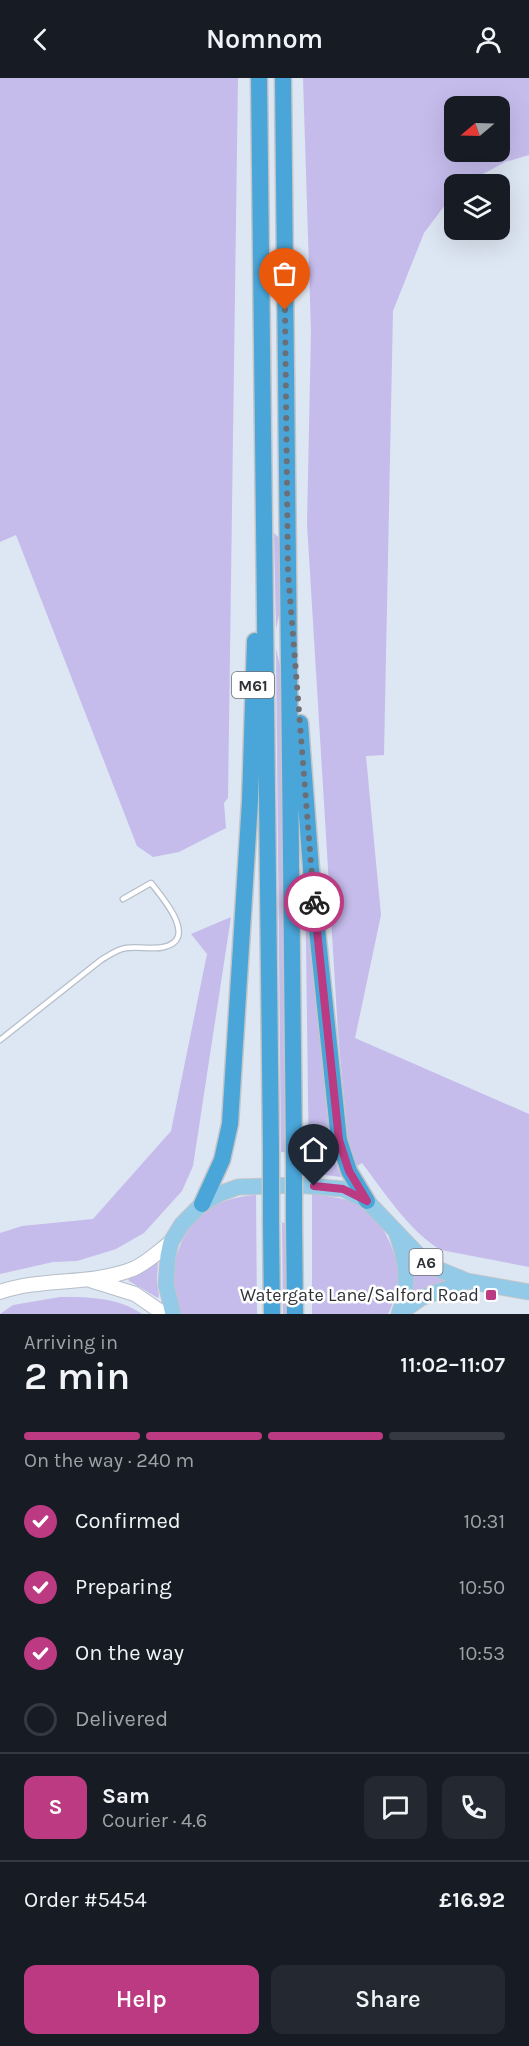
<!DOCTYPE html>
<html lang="en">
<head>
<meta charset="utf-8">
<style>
  :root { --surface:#171b24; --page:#242831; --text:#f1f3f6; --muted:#9ea1a6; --line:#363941; --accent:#bc3a82 }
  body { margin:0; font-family:Karla,sans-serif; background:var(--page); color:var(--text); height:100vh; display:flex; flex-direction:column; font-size:22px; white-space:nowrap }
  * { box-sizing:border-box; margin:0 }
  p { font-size:20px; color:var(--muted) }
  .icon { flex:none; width:33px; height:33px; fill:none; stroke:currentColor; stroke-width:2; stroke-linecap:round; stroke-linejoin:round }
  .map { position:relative; height:1236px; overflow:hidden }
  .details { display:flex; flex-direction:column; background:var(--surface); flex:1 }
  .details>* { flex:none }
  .needle { width:39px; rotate:251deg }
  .tools { position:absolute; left:444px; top:18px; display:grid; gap:12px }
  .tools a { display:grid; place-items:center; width:66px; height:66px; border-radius:12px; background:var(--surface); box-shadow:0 6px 24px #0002; font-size:30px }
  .pin { position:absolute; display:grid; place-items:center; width:51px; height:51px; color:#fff; margin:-62px -26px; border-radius:50% 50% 50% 0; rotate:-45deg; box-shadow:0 0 6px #0007 }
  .pin .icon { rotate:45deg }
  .courier { position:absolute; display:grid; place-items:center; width:60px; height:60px; margin:-30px; border:4px solid #bc3a82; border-radius:50%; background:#fff; color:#222; box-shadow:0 2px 8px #0007 }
  .overview em { font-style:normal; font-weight:600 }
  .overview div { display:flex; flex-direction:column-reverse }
  .overview { display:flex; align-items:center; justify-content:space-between; height:102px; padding:0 24px }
  h1 { font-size:39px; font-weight:600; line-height:45px }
  .bar { display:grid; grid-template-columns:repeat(4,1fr); gap:9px 6px; align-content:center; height:72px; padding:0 24px }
  .bar i { height:8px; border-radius:4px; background:var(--line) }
  .bar .active { background:var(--accent) }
  .bar p { grid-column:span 4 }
  .line { display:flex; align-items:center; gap:15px; padding:0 24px; border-top:2px solid var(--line) }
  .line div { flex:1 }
  .round { display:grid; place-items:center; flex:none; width:63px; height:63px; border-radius:12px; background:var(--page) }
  ol { padding:0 24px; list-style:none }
  li { display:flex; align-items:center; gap:18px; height:66px }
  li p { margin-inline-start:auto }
  li .icon { padding:6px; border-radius:50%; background:var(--accent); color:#fff; stroke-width:4 }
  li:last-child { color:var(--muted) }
  li i { width:33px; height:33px; border:3px solid var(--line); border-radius:50% }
  .primary-button { display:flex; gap:12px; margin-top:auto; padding:12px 24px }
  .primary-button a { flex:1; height:69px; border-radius:12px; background:var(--accent); color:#fff; font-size:24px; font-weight:600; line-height:69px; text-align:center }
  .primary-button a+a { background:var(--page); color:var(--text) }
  header { display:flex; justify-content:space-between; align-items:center; height:78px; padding:0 24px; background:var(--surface); font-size:27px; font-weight:600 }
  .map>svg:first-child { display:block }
</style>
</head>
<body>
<header><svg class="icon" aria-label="back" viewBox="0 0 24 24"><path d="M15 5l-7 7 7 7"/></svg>Nomnom<svg class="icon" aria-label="person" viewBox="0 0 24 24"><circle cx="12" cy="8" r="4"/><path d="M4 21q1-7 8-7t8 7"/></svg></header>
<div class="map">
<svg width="529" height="1236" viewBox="0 0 529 1236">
  <rect width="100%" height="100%" fill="#dde6f3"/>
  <path fill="#c5bcec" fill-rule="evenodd" d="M 0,0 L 238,0 L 228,720 L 224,725 L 226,750 L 179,774 L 153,779 L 137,768 L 16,457 L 0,464 Z
    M 303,0 L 529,0 L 529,77 L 505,84 L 465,106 L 454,106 L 454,115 L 424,155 L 393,233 L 384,677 L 366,678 L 381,837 L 355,960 L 529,1036 L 529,1189 L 441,1172 C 410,1154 384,1114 362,1085 L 354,1090 L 349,1074 L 338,955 L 307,446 L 311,254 ZM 454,28 L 500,28 L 500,74 L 454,74 Z
    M 274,455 L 279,460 L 280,533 L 276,551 Z
    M 276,570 L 280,588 L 285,1074 L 281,1074 Z
    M 305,788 L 330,1069 L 341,1099 L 309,1095 Z
    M 231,839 L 193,1088 L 182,1113 L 144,1155 L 116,1171 L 77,1183 L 53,1184 L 0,1196 L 0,1155 L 22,1148 L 93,1141 L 171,1053 L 207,876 L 191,856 Z
    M 312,1116 C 325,1118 339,1119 353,1124 C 379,1135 396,1169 398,1196 C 399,1210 394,1224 388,1236 L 312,1236 Z
    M 256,1117 L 257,1236 L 181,1236 C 164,1204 176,1157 204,1134 C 219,1123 238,1118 256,1117 Z
    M 282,1144 L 286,1146 L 286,1236 L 283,1236 Z
    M 158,1182 L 157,1203 L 159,1218 L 158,1220 L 129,1203 L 128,1200 Z
    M 415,1182 L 445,1202 L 425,1211 L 412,1219 L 412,1183 Z
    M 60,1219 C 88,1219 118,1219 142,1236 L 0,1236 L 13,1227 Z"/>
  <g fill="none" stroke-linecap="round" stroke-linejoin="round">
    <g stroke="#b5beca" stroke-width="7">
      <path id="lane" d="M 0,962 L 101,882 C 108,878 117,871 126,870 C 138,868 152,872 164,869 C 199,861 162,819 151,805 L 123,821"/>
    </g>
    <g stroke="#b5beca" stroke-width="16">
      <path id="secondary" d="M 90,1202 L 135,1216 L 164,1236
        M 0,1214 C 43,1199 90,1208 133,1191 C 147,1185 159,1173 171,1164"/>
    </g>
    <g stroke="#c4c5c7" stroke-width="17">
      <path id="primary" d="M 397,1157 C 407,1185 410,1208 399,1236
        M 400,1235 L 421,1220 L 467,1203
        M 173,1236 L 166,1206 L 168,1178 L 171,1164 L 182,1146 L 202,1126 L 219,1116 L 238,1109 L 298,1107 L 343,1111 L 367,1123 L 428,1187 L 467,1203 L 529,1214"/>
    </g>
    <g stroke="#c4c5c7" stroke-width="19">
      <path id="highway" d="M 259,0 L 271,1074
        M 283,0 L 294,1074
        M 300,645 L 312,804 L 339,1062 L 349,1093 L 367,1123
        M 202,1126 L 222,1082 L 230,1046 L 250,723 L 255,563
        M 294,1143 L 295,1236
        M 271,1144 L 272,1236"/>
    </g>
    <use href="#lane" stroke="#fff" stroke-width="4.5"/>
    <use href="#secondary" stroke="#fff" stroke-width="14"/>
    <use href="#primary" stroke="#92cae8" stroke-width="15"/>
    <use href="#highway" stroke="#4aa6d9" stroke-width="16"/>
    <g stroke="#c4c5c7" stroke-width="19" stroke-linecap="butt">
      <path id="highway-bridge" d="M 271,1074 L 271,1144
        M 294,1074 L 294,1143"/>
    </g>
    <use href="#highway-bridge" stroke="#4aa6d9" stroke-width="16"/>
  </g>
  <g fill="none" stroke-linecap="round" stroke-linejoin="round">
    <path stroke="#6b7078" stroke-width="6" stroke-dasharray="0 10.8" d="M 285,232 L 288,494 L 314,824"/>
    <path stroke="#bc3a82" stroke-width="8" d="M 314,1108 L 343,1111 L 367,1123 L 349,1093 L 339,1062 L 314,824"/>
  </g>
  <rect fill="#bc3a82" stroke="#fff" stroke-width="2" x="485" y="1211" width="12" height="12" rx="3"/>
  <g text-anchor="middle" stroke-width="5" stroke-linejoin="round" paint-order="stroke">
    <g fill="#fff" stroke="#6d6f72" stroke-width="1.5">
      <rect x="232" y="594" width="42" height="26" rx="4.5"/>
      <rect x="409.5" y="1171" width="33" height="26" rx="4.5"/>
    </g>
    <g font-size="16" font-weight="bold" fill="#2e3136">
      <text x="253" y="613">M61</text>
      <text x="426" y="1190">A6</text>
    </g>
    <g font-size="18" fill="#2e3136" stroke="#fff" text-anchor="end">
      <text x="479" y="1223">Watergate Lane/Salford Road</text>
    </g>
  </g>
</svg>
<div class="tools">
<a><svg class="needle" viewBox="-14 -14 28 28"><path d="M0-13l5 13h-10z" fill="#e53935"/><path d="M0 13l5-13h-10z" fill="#9ea1a6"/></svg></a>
<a><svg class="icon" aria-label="layers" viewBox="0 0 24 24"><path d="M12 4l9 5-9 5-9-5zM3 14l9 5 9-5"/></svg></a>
</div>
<div class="pin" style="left:285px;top:232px;background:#ea580c"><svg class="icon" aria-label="bag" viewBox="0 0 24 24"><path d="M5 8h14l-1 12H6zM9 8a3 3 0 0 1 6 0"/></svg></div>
<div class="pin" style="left:314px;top:1108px;background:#1f2937"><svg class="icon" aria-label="home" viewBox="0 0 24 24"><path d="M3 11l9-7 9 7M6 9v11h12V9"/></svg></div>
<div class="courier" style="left:314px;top:824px"><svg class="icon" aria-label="bike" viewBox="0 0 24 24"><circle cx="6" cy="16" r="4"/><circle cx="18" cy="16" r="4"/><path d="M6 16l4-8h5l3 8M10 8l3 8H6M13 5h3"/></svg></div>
</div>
<section class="details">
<div class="overview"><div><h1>2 min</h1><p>Arriving in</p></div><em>11:02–11:07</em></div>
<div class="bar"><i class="active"></i><i class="active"></i><i class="active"></i><i></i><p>On the way · 240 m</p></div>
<ol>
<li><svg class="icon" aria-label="check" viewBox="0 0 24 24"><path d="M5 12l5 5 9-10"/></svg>Confirmed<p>10:31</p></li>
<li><svg class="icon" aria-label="check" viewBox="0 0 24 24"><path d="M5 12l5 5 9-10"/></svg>Preparing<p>10:50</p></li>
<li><svg class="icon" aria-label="check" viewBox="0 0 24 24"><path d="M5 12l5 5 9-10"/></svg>On the way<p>10:53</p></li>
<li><i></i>Delivered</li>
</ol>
<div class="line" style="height:108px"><b class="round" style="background:var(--accent);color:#fff">S</b><div><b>Sam</b><p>Courier · 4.6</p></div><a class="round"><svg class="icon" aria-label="chat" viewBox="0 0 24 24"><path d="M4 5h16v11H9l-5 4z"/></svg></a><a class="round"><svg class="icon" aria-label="phone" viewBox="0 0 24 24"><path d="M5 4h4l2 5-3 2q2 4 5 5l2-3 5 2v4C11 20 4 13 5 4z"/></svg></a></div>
<div class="line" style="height:78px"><div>Order #5454</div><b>£16.92</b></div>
<div class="primary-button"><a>Help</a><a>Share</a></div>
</section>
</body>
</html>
